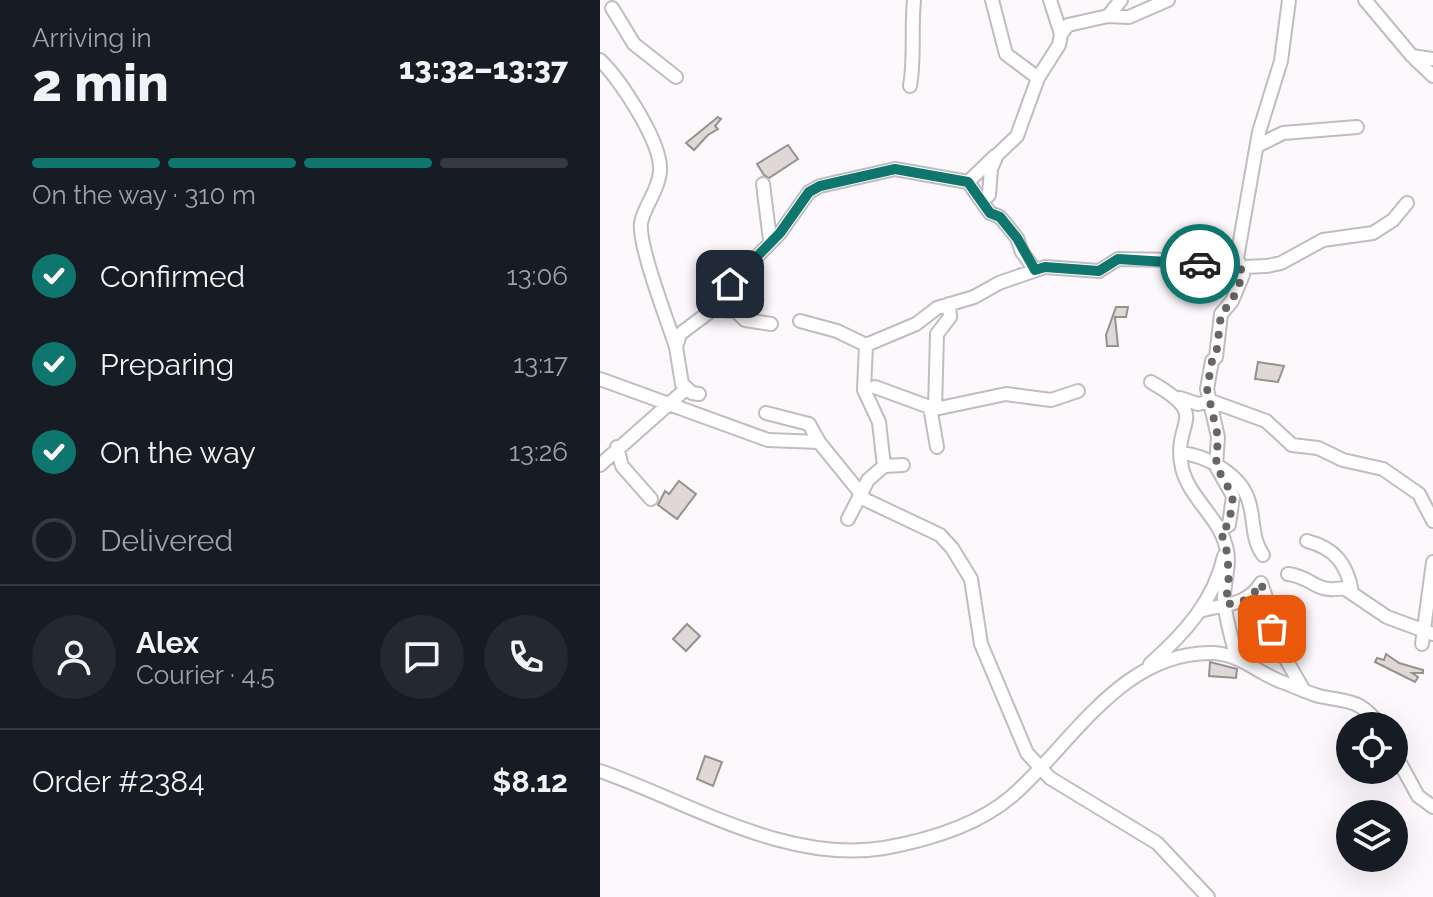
<!DOCTYPE html>
<html lang="en">
<head>
<meta charset="utf-8">
<style>
  :root { --surface:#171b24; --page:#242831; --text:#f1f3f6; --muted:#9ea1a6; --line:#363941; --accent:#0f766e }
  body { margin:0; font-family:Raleway,sans-serif; background:var(--page); color:var(--text); height:100vh; display:flex; flex-direction:column; font-size:30px; white-space:nowrap }
  * { box-sizing:border-box; margin:0 }
  p { font-size:26px; color:var(--muted) }
  .icon { flex:none; width:44px; height:44px; fill:none; stroke:currentColor; stroke-width:2; stroke-linecap:round; stroke-linejoin:round }
  .map { position:relative; flex:1; overflow:hidden }
  .side { display:flex; flex-direction:column; background:var(--surface); width:600px }
  .side>* { flex:none }
  .fabs { position:absolute; left:736px; top:712px; display:grid; gap:16px }
  .fabs a { display:grid; place-items:center; width:72px; height:72px; border-radius:50%; background:var(--surface); box-shadow:0 8px 32px #0002; font-size:40px }
  .pin { position:absolute; display:grid; place-items:center; width:68px; height:68px; color:#fff; margin:-34px; border-radius:16px; box-shadow:0 4px 12px #0006 }
  .courier { position:absolute; display:grid; place-items:center; width:80px; height:80px; margin:-40px; border:6px solid #0f766e; border-radius:50%; background:#fff; color:#222; box-shadow:0 2px 10px #0007 }
  .headline em { font-style:normal; font-weight:800 }
  .headline div { display:flex; flex-direction:column-reverse }
  .headline { display:flex; align-items:center; justify-content:space-between; height:136px; padding:0 32px }
  h1 { font-size:52px; font-weight:800; line-height:60px }
  .bar { display:grid; grid-template-columns:repeat(4,1fr); gap:12px 8px; align-content:center; height:96px; padding:0 32px }
  .bar i { height:10px; border-radius:6px; background:var(--line) }
  .bar .active { background:var(--accent) }
  .bar p { grid-column:span 4 }
  .line { display:flex; align-items:center; gap:20px; padding:0 32px; border-top:2px solid var(--line) }
  .line div { flex:1 }
  .round { display:grid; place-items:center; flex:none; width:84px; height:84px; border-radius:42px; background:var(--page) }
  ol { padding:0 32px; list-style:none }
  li { display:flex; align-items:center; gap:24px; height:88px }
  li p { margin-inline-start:auto }
  li .icon { padding:8px; border-radius:50%; background:var(--accent); color:#fff; stroke-width:4 }
  li:last-child { color:var(--muted) }
  li i { width:44px; height:44px; border:4px solid var(--line); border-radius:50% }
  main { display:flex; flex:1; min-height:0 }
  .map>svg:first-child { display:block }
</style>
</head>
<body>
<main>
<section class="side">
<div class="headline"><div><h1>2 min</h1><p>Arriving in</p></div><em>13:32–13:37</em></div>
<div class="bar"><i class="active"></i><i class="active"></i><i class="active"></i><i></i><p>On the way · 310 m</p></div>
<ol>
<li><svg class="icon" aria-label="check" viewBox="0 0 24 24"><path d="M5 12l5 5 9-10"/></svg>Confirmed<p>13:06</p></li>
<li><svg class="icon" aria-label="check" viewBox="0 0 24 24"><path d="M5 12l5 5 9-10"/></svg>Preparing<p>13:17</p></li>
<li><svg class="icon" aria-label="check" viewBox="0 0 24 24"><path d="M5 12l5 5 9-10"/></svg>On the way<p>13:26</p></li>
<li><i></i>Delivered</li>
</ol>
<div class="line" style="height:144px"><a class="round"><svg class="icon" aria-label="person" viewBox="0 0 24 24"><circle cx="12" cy="8" r="4"/><path d="M4 21q1-7 8-7t8 7"/></svg></a><div><b>Alex</b><p>Courier · 4.5</p></div><a class="round"><svg class="icon" aria-label="chat" viewBox="0 0 24 24"><path d="M4 5h16v11H9l-5 4z"/></svg></a><a class="round"><svg class="icon" aria-label="phone" viewBox="0 0 24 24"><path d="M5 4h4l2 5-3 2q2 4 5 5l2-3 5 2v4C11 20 4 13 5 4z"/></svg></a></div>
<div class="line" style="height:104px"><div>Order #2384</div><b>$8.12</b></div>
</section>
<div class="map">
<svg width="833" height="897" viewBox="0 0 833 897">
  <rect width="100%" height="100%" fill="#fcf8fc"/>
  <path fill="#ded8d6" stroke="#96908f" stroke-width="2" d="M 118,117 L 121,119 L 115,126 L 118,129 L 108,135 L 94,150 L 86,143 Z
    M 188,145 L 198,159 L 169,178 L 164,175 L 157,164 Z
    M 516,307 L 528,307 L 526,317 L 515,317 L 518,346 L 507,346 L 506,335 Z
    M 658,362 L 684,366 L 678,382 L 655,379 Z
    M 79,481 L 96,494 L 77,519 L 58,505 L 65,491 L 69,494 Z
    M 87,624 L 100,636 L 86,651 L 73,639 Z
    M 786,654 L 799,663 L 823,670 L 823,673 L 812,673 L 818,677 L 815,682 L 775,662 L 777,658 L 784,660 Z
    M 610,662 L 637,669 L 636,678 L 609,676 Z
    M 105,756 L 122,762 L 113,786 L 97,779 Z"/>
  <g fill="none" stroke-linecap="round" stroke-linejoin="round">
    <g stroke="#c0bcbf" stroke-width="16">
      <path id="street" d="M 392,0 L 406,54 L 438,78
        M 765,0 L 812,56 L 833,59
        M 12,8 L 34,44 L 76,77
        M 508,16 L 529,17 L 568,0
        M 461,34 L 468,25 L 508,16 L 521,0
        M 815,59 L 833,76
        M 0,60 C 20,79 63,144 60,172 C 58,192 44,206 41,223 C 38,245 68,322 76,347
        M 310,86 C 315,57 311,29 314,0
        M 659,145 L 683,133 L 757,127
        M 368,182 L 395,156
        M 163,184 L 170,240
        M 382,201 L 389,195 L 391,169 L 397,155 L 417,136 L 438,78 L 459,45 L 461,34 L 450,0
        M 115,310 L 136,311 L 153,305
        M 136,311 L 145,320 L 171,324
        M 200,321 L 237,331 L 266,345 L 264,390 L 279,422 L 284,466 L 268,480 L 248,519
        M 266,345 L 316,324 L 337,308 L 374,297 L 399,283 L 445,267 L 499,271 L 518,259 L 573,260 L 618,268 L 667,266 L 681,263 L 723,240 L 773,233 L 793,220 L 807,203
        M 0,379 L 168,440 L 219,442 L 266,500 L 340,535 L 352,548 L 371,579 L 381,644 L 427,753 L 450,778 L 557,843 L 608,897
        M 551,382 C 614,418 571,419 582,468 C 589,497 617,516 625,543 C 632,562 624,579 624,598 C 625,618 632,640 637,659
        M 275,387 L 335,409 L 406,394 L 451,400 L 478,391
        M 99,394 L 92,393 L 82,384 L 76,347 L 80,334 L 124,301 L 130,284 L 180,233 L 209,192 L 220,186 L 295,169 L 368,182 L 390,213 L 400,217 L 417,238 L 422,252 L 435,270
        M 580,398 L 598,404 L 611,401 L 666,421 L 692,445 L 718,448 L 743,460 L 783,469 L 819,494 L 833,521
        M 330,407 L 337,447
        M 335,409 L 337,334 L 350,317 L 349,304
        M 166,413 L 209,424 L 219,442
        M 17,447 L 22,466 L 51,499
        M 581,453 C 606,455 642,475 649,502 C 655,521 651,538 663,555
        M 0,465 L 87,388
        M 284,466 L 303,465
        M 620,530 L 629,525 L 633,496 L 616,466 L 618,437 L 607,389 L 612,361 L 616,357 L 621,314 L 632,301 L 643,275 L 637,258 L 659,132 L 681,61 L 689,0
        M 707,541 C 734,548 747,563 752,592
        M 688,574 C 713,577 715,594 744,588 L 787,617 L 833,634
        M 661,583 L 673,618 L 676,642 L 703,689
        M 600,611 C 624,604 647,606 661,583
        M 822,644 L 833,562
        M 550,664 C 584,634 614,601 624,556
        M 794,752 L 818,796 L 833,807
        M 0,771 C 89,802 186,864 284,848 C 329,840 377,826 412,796 C 472,744 521,651 613,653 C 641,654 660,675 685,683 C 696,687 708,693 719,696 C 751,703 758,698 781,726"/>
    </g>
    <use href="#street" stroke="#fff" stroke-width="12"/>
  </g>
  <g fill="none" stroke-linecap="round" stroke-linejoin="round">
    <path stroke="#676567" stroke-width="8" stroke-dasharray="0 14.4" d="M 600,264 L 618,268 L 640,267 L 643,275 L 632,301 L 621,314 L 616,357 L 612,361 L 607,389 L 618,437 L 616,466 L 633,496 L 629,525 L 620,530 L 626,546 L 629,574 L 626,604 C 644,603 651,599 661,583 L 673,618 L 672,629"/>
    <path stroke="#0f766e" stroke-width="10" d="M 130,284 L 180,233 L 209,192 L 220,186 L 295,169 L 368,182 L 390,213 L 400,217 L 417,238 L 435,270 L 445,267 L 499,271 L 518,259 L 600,264"/>
  </g>
</svg>
<div class="fabs">
<a><svg class="icon" aria-label="locate" viewBox="0 0 24 24"><circle cx="12" cy="12" r="6"/><path d="M12 2v4M12 18v4M2 12h4M18 12h4"/></svg></a>
<a><svg class="icon" aria-label="layers" viewBox="0 0 24 24"><path d="M12 4l9 5-9 5-9-5zM3 14l9 5 9-5"/></svg></a>
</div>
<div class="pin" style="left:672px;top:629px;background:#ea580c"><svg class="icon" aria-label="bag" viewBox="0 0 24 24"><path d="M5 8h14l-1 12H6zM9 8a3 3 0 0 1 6 0"/></svg></div>
<div class="pin" style="left:130px;top:284px;background:#1f2937"><svg class="icon" aria-label="home" viewBox="0 0 24 24"><path d="M3 11l9-7 9 7M6 9v11h12V9"/></svg></div>
<div class="courier" style="left:600px;top:264px"><svg class="icon" aria-label="car" viewBox="0 0 24 24"><path d="M5 17H2v-5l4-1 3-4h7l3 4 3 1v5h-3M9 17h6M6 11h13"/><circle cx="7" cy="17" r="2"/><circle cx="17" cy="17" r="2"/></svg></div>
</div>
</main>
</body>
</html>
